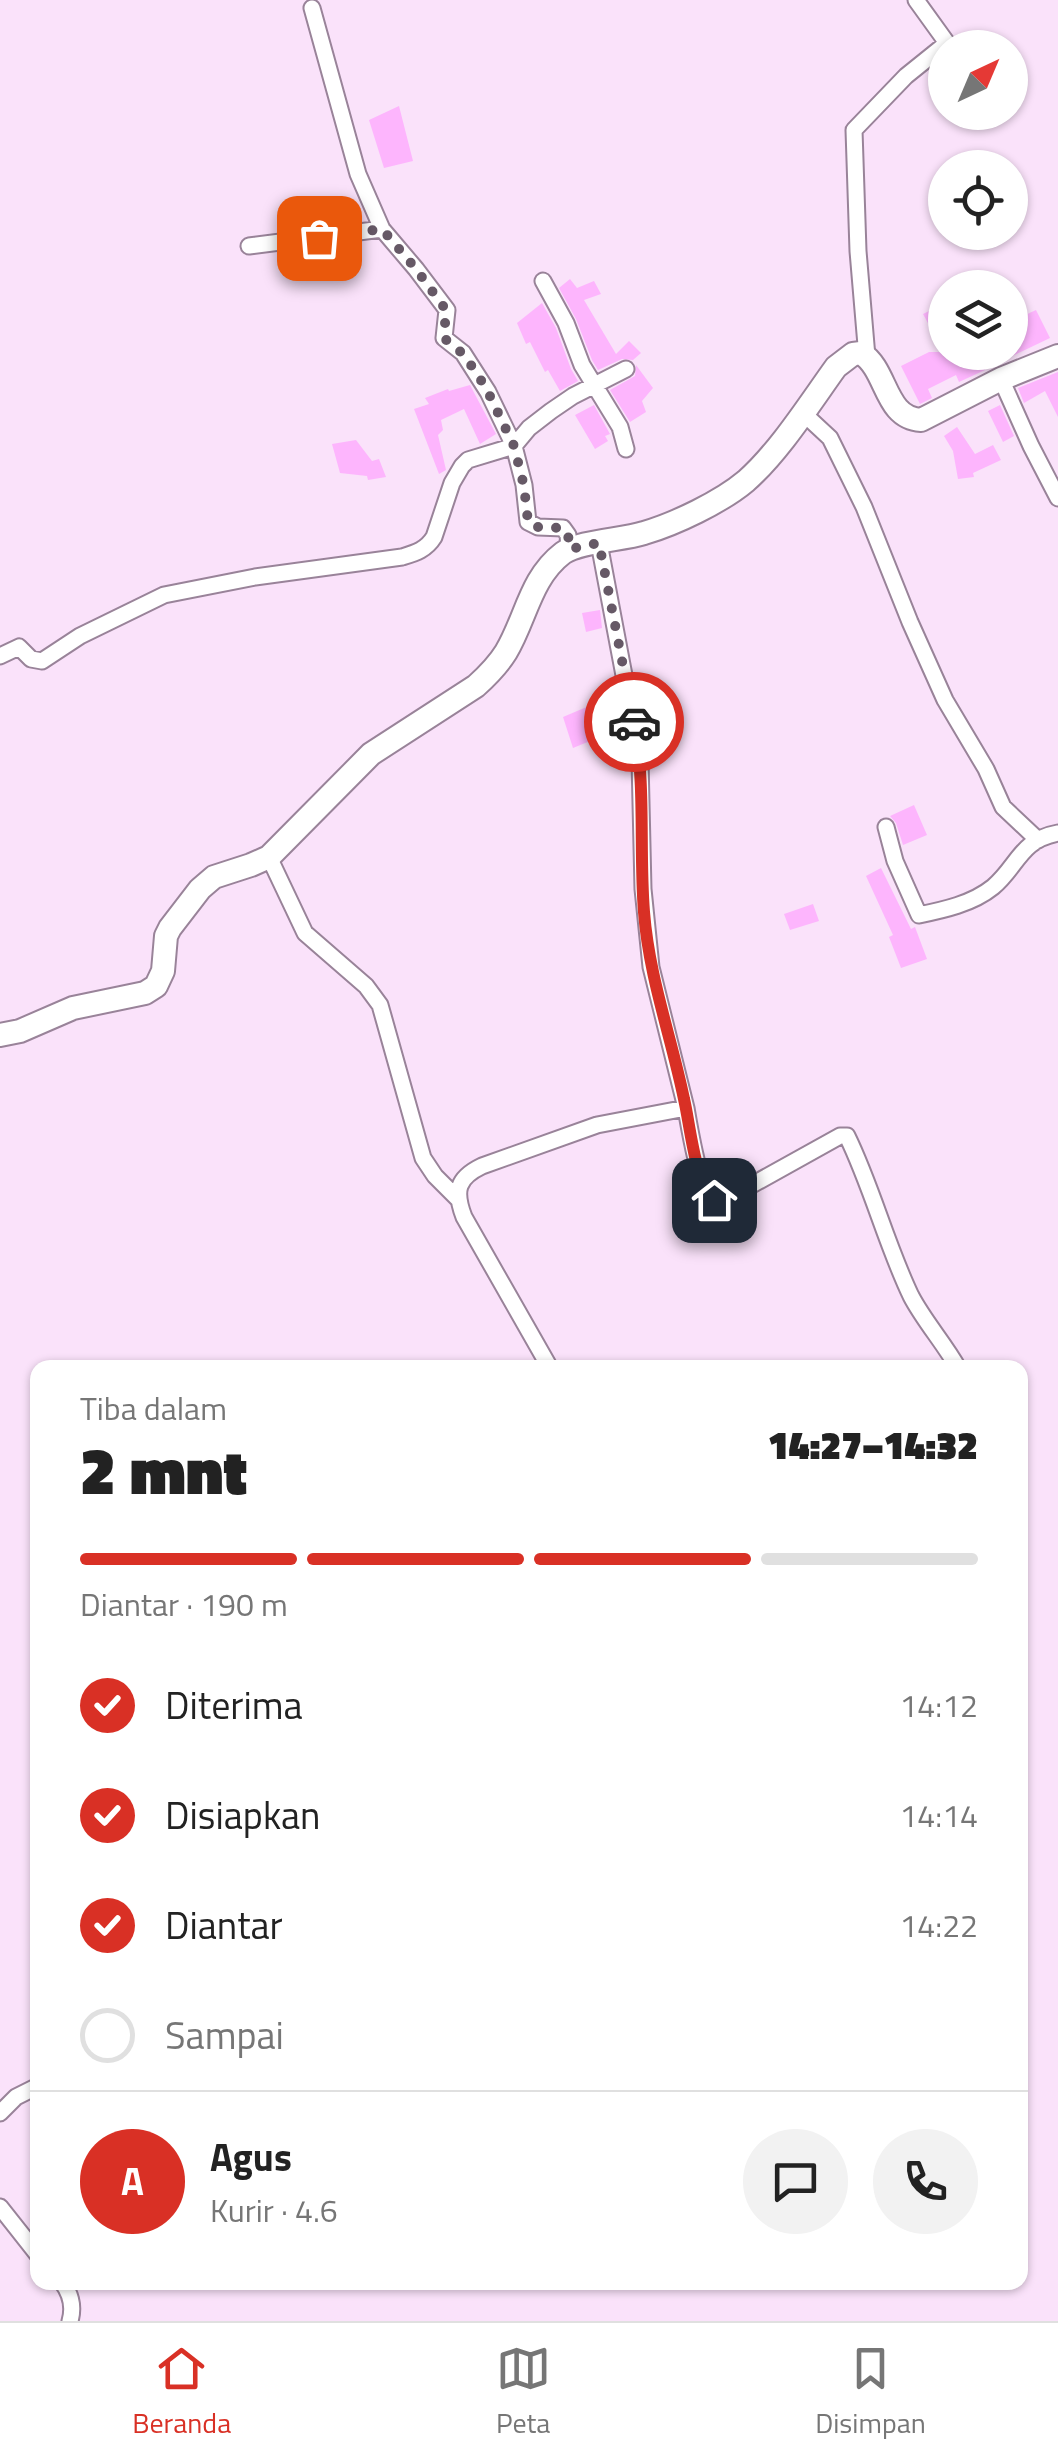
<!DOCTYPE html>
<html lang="id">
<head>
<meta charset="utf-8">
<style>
  :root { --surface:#fff; --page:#f2f2f2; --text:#222; --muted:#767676; --line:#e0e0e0; --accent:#d93025 }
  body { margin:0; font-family:"Titillium Web",sans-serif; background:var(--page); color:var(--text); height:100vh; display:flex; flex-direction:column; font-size:38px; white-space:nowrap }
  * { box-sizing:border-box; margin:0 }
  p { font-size:32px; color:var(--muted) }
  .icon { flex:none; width:55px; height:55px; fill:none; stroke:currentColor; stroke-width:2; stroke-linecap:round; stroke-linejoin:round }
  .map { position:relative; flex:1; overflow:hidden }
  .drawer { position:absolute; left:30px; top:1360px; width:998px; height:930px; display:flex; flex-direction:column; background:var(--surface); border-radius:20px; box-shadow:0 2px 8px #0004 }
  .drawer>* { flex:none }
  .needle { width:65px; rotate:44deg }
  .controls { position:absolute; left:928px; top:30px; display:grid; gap:20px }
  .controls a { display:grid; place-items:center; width:100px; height:100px; border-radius:50%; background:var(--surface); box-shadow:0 2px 8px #0004; font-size:50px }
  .pin { position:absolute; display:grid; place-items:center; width:85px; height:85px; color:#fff; margin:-42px; border-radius:20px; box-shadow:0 5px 15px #0006 }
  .courier { position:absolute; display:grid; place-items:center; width:100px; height:100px; margin:-50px; border:8px solid #d93025; border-radius:50%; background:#fff; color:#222; box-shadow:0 2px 12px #0007 }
  .headline em { font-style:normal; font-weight:800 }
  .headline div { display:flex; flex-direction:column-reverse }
  .headline { display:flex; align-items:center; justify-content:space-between; height:170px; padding:0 50px }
  h1 { font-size:65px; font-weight:800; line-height:75px }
  .bar { display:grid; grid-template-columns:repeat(4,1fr); gap:15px 10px; align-content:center; height:120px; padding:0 50px }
  .bar i { height:12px; border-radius:8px; background:var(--line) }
  .bar .active { background:var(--accent) }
  .bar p { grid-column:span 4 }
  .line { display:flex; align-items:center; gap:25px; padding:0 50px; border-top:2px solid var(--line) }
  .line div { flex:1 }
  .round { display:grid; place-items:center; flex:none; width:105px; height:105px; border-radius:52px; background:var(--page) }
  ol { padding:0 50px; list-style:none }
  li { display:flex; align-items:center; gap:30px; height:110px }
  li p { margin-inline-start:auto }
  li .icon { padding:10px; border-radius:50%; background:var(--accent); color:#fff; stroke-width:4 }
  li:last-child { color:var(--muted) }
  li i { width:55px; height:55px; border:5px solid var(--line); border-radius:50% }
  .tabs { display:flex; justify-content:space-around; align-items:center; height:140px; border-top:2px solid var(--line); background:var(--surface); font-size:28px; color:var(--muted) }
  .tabs a { display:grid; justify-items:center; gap:5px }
  .tabs .active { color:var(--accent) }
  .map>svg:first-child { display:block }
</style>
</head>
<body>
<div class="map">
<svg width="1058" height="2321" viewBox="0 0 1058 2321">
  <rect width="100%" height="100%" fill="#fae2fa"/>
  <path fill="#fdb5fd" d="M 399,106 L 413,161 L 384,168 L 369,120 Z
    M 570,279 L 577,288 L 594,281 L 601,294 L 584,300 L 616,354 L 629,341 L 641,353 L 633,360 L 622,359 L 598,370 L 592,360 L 576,319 L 559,288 Z
    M 542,303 L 556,328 L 571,369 L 578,381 L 560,391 L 548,370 L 545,372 L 530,342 L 526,344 L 517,323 Z
    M 935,308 L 945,326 L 945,331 L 935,336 L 923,314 Z
    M 1036,310 L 1050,338 L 1010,357 L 1010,322 Z
    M 929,352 L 978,352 L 985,370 L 959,382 L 956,375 L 928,389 L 932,398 L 920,404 L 901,366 Z
    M 636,365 L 653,388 L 642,401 L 646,412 L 630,422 L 610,390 L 635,376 Z
    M 1058,372 L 1058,417 L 1045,391 L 1024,403 L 1018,388 Z
    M 470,385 L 496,434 L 480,444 L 464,409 L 441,420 L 443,430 L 438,435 L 446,470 L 439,474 L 414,409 L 429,404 L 425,398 L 448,389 L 449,391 Z
    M 594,405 L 610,434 L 605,436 L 608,441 L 595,449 L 575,415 Z
    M 1000,405 L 1014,436 L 1003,442 L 988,411 Z
    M 957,427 L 975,454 L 993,445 L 1001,460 L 973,473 L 974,477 L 958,479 L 953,451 L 944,436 Z
    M 356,440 L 372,461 L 379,459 L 386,477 L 368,480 L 367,476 L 340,473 L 332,444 Z
    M 600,610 L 602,628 L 586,632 L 582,613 Z
    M 596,703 L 612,732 L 573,748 L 563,717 Z
    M 914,805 L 927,835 L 903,845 L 896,823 L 890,816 Z
    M 881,868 L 911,929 L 915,927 L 927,959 L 901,968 L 889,937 L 893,935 L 866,876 Z
    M 813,904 L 819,921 L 790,930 L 784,914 Z"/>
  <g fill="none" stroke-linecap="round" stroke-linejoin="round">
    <g stroke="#998399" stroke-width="19">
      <path id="street" d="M 312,8 L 358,174 L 382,229 L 416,269 L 447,310 L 444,338 L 463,353 L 488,392 L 514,446 L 524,485 L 528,522 L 538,527 L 563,528 L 568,535 L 569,549
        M 249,246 L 382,229
        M 543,281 L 566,323 L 582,365 L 620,427 L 626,449
        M 867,357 L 858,251 L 854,130 L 906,76 L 947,43 L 916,0
        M 1001,379 L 1031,446 L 1058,498
        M 802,412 L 830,438 L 864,507 L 910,622 L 945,700 L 986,769 L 1003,807 L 1038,840
        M 0,656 L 19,647 L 31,659 L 42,661 L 80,636 L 164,595 L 255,577 L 402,557 C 415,553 426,550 434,537 L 452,483 L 462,466 L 468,460 L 514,446 L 529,428 L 551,411 L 573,396 L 626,369
        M 886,827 L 895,861 L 919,915 C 943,910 972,904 993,887 C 1018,866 1020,840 1058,833
        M 269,857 L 305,933 L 366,986 L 380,1005 L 423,1158 L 435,1176 L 458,1199
        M 686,1108 C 689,1125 699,1187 711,1198 C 713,1199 716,1200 718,1201 L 732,1196 L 840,1136 L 847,1136 C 872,1187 886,1244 911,1296 C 924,1321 944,1343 958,1368
        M 550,1368 L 464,1217 C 454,1191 457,1178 482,1166 L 597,1125 L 686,1108 L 651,967 L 643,889 L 640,760 L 599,543
        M 0,2113 L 16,2097 L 38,2086
        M 0,2207 L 38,2255
        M 62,2282 C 71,2294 74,2307 70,2321"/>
    </g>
    <g stroke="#998399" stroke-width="26">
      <path id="secondary" d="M 0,1035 L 20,1031 L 73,1008 L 145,993 L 156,986 L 163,971 L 166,936 L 170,928 L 200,889 L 214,877 L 251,865 L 269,857 L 371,754 L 476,686 C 487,676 498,665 506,652 C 526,619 530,578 563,553 C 580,541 622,540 644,533 C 675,524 721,502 746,481 C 779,452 810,403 836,367 L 853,354 L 861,353 C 888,370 884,418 921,420 L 1001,379 L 1058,356"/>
    </g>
    <use href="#street" stroke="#fff" stroke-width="15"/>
    <use href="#secondary" stroke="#fff" stroke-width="22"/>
  </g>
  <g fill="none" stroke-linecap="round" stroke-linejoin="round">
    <path stroke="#665966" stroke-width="10" stroke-dasharray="0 18" d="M 319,238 L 382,229 L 416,269 L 446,310 L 444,338 L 462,353 L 476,372 L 488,392 L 514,446 L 524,486 L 528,522 L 538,527 L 563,528 L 568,535 L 570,549 L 599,543 L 634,722"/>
    <path stroke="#d93025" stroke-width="12" d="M 634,722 C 646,785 639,849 644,912 C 649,977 671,1036 684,1099 C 690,1124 695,1184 714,1200"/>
  </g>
</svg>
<div class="controls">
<a><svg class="needle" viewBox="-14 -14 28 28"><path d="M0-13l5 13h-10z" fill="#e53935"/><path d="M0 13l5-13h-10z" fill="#767676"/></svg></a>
<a><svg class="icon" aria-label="locate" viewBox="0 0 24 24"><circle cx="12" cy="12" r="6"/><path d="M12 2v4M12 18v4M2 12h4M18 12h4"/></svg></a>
<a><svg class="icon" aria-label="layers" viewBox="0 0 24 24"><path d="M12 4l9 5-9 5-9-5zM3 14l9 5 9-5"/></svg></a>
</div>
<div class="pin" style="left:319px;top:238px;background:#ea580c"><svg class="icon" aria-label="bag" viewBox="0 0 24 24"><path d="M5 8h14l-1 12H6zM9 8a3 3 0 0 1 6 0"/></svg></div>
<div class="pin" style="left:714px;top:1200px;background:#1f2937"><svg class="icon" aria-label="home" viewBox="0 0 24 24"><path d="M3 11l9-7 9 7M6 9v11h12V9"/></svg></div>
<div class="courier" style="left:634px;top:722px"><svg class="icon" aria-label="car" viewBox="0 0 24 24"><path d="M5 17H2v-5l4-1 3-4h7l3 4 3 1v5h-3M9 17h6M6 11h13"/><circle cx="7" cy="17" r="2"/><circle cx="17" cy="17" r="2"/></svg></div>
<section class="drawer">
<div class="headline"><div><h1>2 mnt</h1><p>Tiba dalam</p></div><em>14:27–14:32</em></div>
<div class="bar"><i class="active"></i><i class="active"></i><i class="active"></i><i></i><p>Diantar · 190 m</p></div>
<ol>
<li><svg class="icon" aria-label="check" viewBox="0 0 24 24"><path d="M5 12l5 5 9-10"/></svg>Diterima<p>14:12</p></li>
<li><svg class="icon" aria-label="check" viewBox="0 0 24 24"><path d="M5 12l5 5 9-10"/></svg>Disiapkan<p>14:14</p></li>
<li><svg class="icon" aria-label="check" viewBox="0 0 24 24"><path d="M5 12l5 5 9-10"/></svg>Diantar<p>14:22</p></li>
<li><i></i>Sampai</li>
</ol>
<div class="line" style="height:180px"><b class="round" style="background:var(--accent);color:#fff">A</b><div><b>Agus</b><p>Kurir · 4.6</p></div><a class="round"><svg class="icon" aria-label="chat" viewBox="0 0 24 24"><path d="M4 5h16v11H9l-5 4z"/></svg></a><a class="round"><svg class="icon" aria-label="phone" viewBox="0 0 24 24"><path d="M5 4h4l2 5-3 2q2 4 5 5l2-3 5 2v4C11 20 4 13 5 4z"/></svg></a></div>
</section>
</div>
<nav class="tabs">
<a class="active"><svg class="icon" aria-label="home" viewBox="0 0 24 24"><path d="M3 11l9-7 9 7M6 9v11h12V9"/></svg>Beranda</a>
<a><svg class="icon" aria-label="map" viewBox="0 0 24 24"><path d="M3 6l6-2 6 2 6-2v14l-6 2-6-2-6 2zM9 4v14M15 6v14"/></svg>Peta</a>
<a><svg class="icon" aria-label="saved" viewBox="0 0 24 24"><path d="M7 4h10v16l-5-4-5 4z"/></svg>Disimpan</a>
</nav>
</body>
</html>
